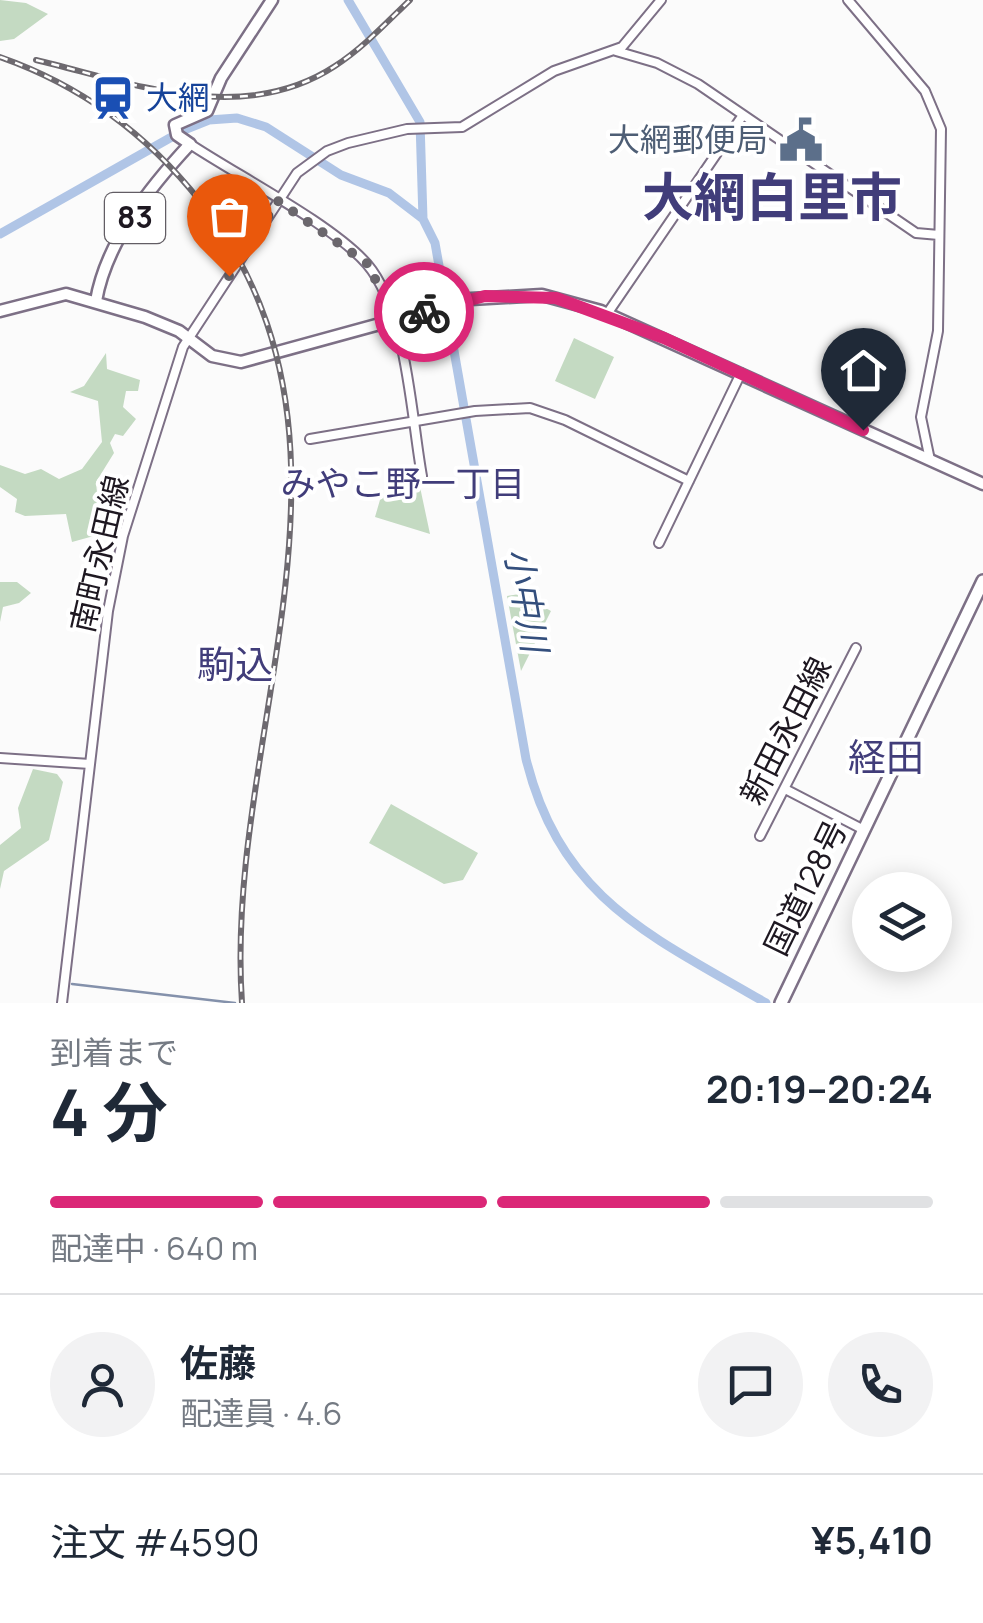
<!DOCTYPE html>
<html lang="ja">
<head>
<meta charset="utf-8">
<style>
  :root { --surface:#fff; --page:#f2f2f3; --text:#1f2937; --muted:#747a83; --line:#e0e1e3; --accent:#db2777 }
  body { margin:0; font-family:Manrope,"Noto Sans JP",sans-serif; background:var(--page); color:var(--text); height:100vh; display:flex; flex-direction:column; font-size:38px; white-space:nowrap }
  * { box-sizing:border-box; margin:0 }
  p { font-size:32px; color:var(--muted) }
  .icon { flex:none; width:55px; height:55px; fill:none; stroke:currentColor; stroke-width:2; stroke-linecap:round; stroke-linejoin:round }
  .map { position:relative; height:1003px; overflow:hidden }
  .details { display:flex; flex-direction:column; background:var(--surface); flex:1 }
  .details>* { flex:none }
  .buttons { position:absolute; left:852px; top:872px; display:grid; gap:20px }
  .buttons a { display:grid; place-items:center; width:100px; height:100px; border-radius:50%; background:var(--surface); box-shadow:0 5px 25px #0003; font-size:50px }
  .pin { position:absolute; display:grid; place-items:center; width:85px; height:85px; color:#fff; margin:-102px -42px; border-radius:50% 50% 50% 0; rotate:-45deg; box-shadow:0 0 10px #0007 }
  .pin .icon { rotate:45deg }
  .courier { position:absolute; display:grid; place-items:center; width:100px; height:100px; margin:-50px; border:8px solid #db2777; border-radius:50%; background:#fff; color:#222; box-shadow:0 2px 12px #0007 }
  .headline em { font-style:normal; font-weight:700 }
  .headline div { display:flex; flex-direction:column-reverse }
  .headline { display:flex; align-items:center; justify-content:space-between; height:170px; padding:0 50px }
  h1 { font-size:65px; font-weight:700; line-height:75px }
  .bar { display:grid; grid-template-columns:repeat(4,1fr); gap:15px 10px; align-content:center; height:120px; padding:0 50px }
  .bar i { height:12px; border-radius:8px; background:var(--line) }
  .bar .current { background:var(--accent) }
  .bar p { grid-column:span 4 }
  .line { display:flex; align-items:center; gap:25px; padding:0 50px; border-top:2px solid var(--line) }
  .line div { flex:1 }
  .round { display:grid; place-items:center; flex:none; width:105px; height:105px; border-radius:52px; background:var(--page) }
  .map>svg:first-child { display:block }
</style>
</head>
<body>
<div class="map">
<svg width="983" height="1003" viewBox="0 0 983 1003">
  <rect width="100%" height="100%" fill="#fbfbfb"/>
  <path fill="#c4dac2" d="M 0,0 L 26,3 L 48,14 L 14,39 L 0,41 Z
    M 574,338 L 614,357 L 595,399 L 555,381 Z
    M 106,353 L 107,369 L 140,380 L 138,391 L 126,391 L 123,407 L 136,419 L 123,436 L 115,434 L 110,443 L 114,453 L 96,482 L 101,534 L 72,542 L 66,514 L 25,516 L 15,512 L 17,499 L 0,487 L 0,465 L 25,474 L 41,469 L 59,479 L 82,469 L 102,442 L 98,401 L 70,392 L 84,386 Z
    M 420,487 L 430,534 L 375,517 L 382,493 Z
    M 0,582 L 17,582 L 31,593 L 19,603 L 3,607 L 0,622 Z
    M 520,594 L 551,611 L 521,671 L 507,596 Z
    M 33,769 L 57,774 L 63,782 L 49,840 L 4,871 L 0,889 L 0,845 L 21,828 L 18,808 Z
    M 391,804 L 478,853 L 463,880 L 444,884 L 369,843 Z"/>
  <g fill="none" stroke-linecap="round" stroke-linejoin="round">
    <path stroke="#8491ab" stroke-width="2.5" d="M 72,984 L 235,1003"/>
    <path stroke="#b0c5e6" stroke-width="9" d="M 348,0 L 420,122 L 423,219
      M 0,234 L 184,130 L 209,120 L 237,118 L 266,127 L 341,175 L 389,193 L 423,219 L 435,243 L 526,759 C 561,900 652,936 766,1003"/>
    <g stroke="#7d7086" stroke-width="12">
      <path id="tertiary" d="M 848,0 L 925,91 L 941,129 L 938,331 L 921,417 L 930,460
        M 616,51 L 657,63 L 698,84 L 916,233 L 939,235
        M 190,144 C 238,176 332,224 367,264 C 407,311 411,415 422,476
        M 607,314 L 743,115
        M 310,439 L 475,411 L 530,408 L 565,420 L 689,481
        M 659,543 L 741,373
        M 0,758 L 90,764
        M 787,790 L 864,830
        M 760,836 L 856,648
        M 62,1003 L 108,611 L 123,536 L 183,347 L 297,173 L 327,151 L 348,143 L 407,129 L 462,127 L 554,71 L 622,47 L 661,0"/>
    </g>
    <g stroke="#7d7086" stroke-width="15">
      <path id="primary" d="M 96,301 C 106,242 150,187 190,144 L 177,135 L 175,125 L 207,111 L 221,78 L 272,0
        M 0,311 L 66,294 L 145,317 L 179,331 L 212,356 L 241,362 L 471,299 L 542,295 L 601,311 L 983,484"/>
    </g>
    <g stroke="#7d7086" stroke-width="16">
      <path id="trunk" d="M 781,1003 L 983,581"/>
    </g>
    <use href="#tertiary" stroke="#fff" stroke-width="8"/>
    <use href="#primary" stroke="#fff" stroke-width="10"/>
    <use href="#trunk" stroke="#fff" stroke-width="11"/>
    <g stroke="#6d696f" stroke-width="6">
      <path id="rail" d="M 0,57 C 80,85 147,134 200,201 C 389,441 223,733 242,1003
        M 36,60 C 133,83 242,127 335,66 C 363,48 386,23 410,0"/>
    </g>
    <use href="#rail" stroke="#fff" stroke-width="2.5" stroke-dasharray="8" stroke-linecap="butt"/>
  </g>
  <g fill="none" stroke-linecap="round" stroke-linejoin="round">
    <path stroke="#6b676d" stroke-width="10" stroke-dasharray="0 18" d="M 229,276 L 278,201 L 368,264 L 395,321 L 424,312"/>
    <path stroke="#db2777" stroke-width="12" d="M 424,312 L 485,296 L 556,298 L 664,338 L 863,430"/>
  </g>
  <defs>
    <g id="station-bare" transform="scale(3.45)"><path d="M-3-6H3Q5-6 5-4V2Q5 4 3 4L4.5 6H3L1.5 4h-3L-3 6H-4.5L-3 4Q-5 4-5 2V-4Q-5-6-3-6ZM-3.5-4v3h7v-3ZM-3.5 1v1.5H-2V1ZM2 1v1.5H3.5V1Z" fill="#1a4fb4" stroke="#fff" stroke-width="2.5" paint-order="stroke"/></g>
    <g id="civic-bare" transform="scale(3.45)"><path d="M-.6-6.5H3V-4.5H.6V-3L4-1V1h2V6H-6V1h2V-1L-.6-3ZM-1.2 2.5V6h2.4V2.5Z" fill="#5c6f8a" stroke="#fff" stroke-width="2.5" paint-order="stroke"/></g>
  </defs>
  <g fill-rule="evenodd">
    <use href="#station-bare" x="113" y="98"/>
    <use href="#civic-bare" x="801" y="140"/>
  </g>
  <g text-anchor="middle" stroke-width="8" stroke-linejoin="round" paint-order="stroke">
    <rect fill="#fff" stroke="#625d64" stroke-width="2.5" x="105" y="193" width="60" height="50" rx="8"/>
    <g font-size="30" font-weight="bold" fill="#1e1821">
      <text x="135" y="228">83</text>
    </g>
    <g font-size="32" fill="#164399" stroke="#fff" text-anchor="start">
      <text x="146" y="109">大網</text>
    </g>
    <g font-size="32" fill="#4e5e75" stroke="#fff" text-anchor="end">
      <text x="768" y="151">大網郵便局</text>
    </g>
    <g font-size="32" fill="#1e1821" stroke="#fff">
      <text transform="translate(100 554) rotate(-77)" y="11">南町永田線</text>
      <text transform="translate(786 731) rotate(-63)" y="11">新田永田線</text>
      <text transform="translate(806 888) rotate(-64)" y="11">国道128号</text>
    </g>
    <g font-size="35" fill="#413d7a" stroke="#fff">
      <text x="403" y="496">みやこ野一丁目</text>
    </g>
    <g font-size="35" font-style="italic" fill="#344f7d" stroke="#fff">
      <text transform="translate(526 600) rotate(80)" y="12">小中川</text>
    </g>
    <g font-size="38" fill="#413d7a" stroke="#fff">
      <text x="235" y="678">駒込</text>
      <text x="886" y="771">経田</text>
    </g>
    <g font-size="52" font-weight="bold" fill="#413d7a" stroke="#fff">
      <text x="772" y="216">大網白里市</text>
    </g>
  </g>
</svg>
<div class="buttons">
<a><svg class="icon" aria-label="layers" viewBox="0 0 24 24"><path d="M12 4l9 5-9 5-9-5zM3 14l9 5 9-5"/></svg></a>
</div>
<div class="pin" style="left:229px;top:276px;background:#ea580c"><svg class="icon" aria-label="bag" viewBox="0 0 24 24"><path d="M5 8h14l-1 12H6zM9 8a3 3 0 0 1 6 0"/></svg></div>
<div class="pin" style="left:863px;top:430px;background:#1f2937"><svg class="icon" aria-label="home" viewBox="0 0 24 24"><path d="M3 11l9-7 9 7M6 9v11h12V9"/></svg></div>
<div class="courier" style="left:424px;top:312px"><svg class="icon" aria-label="bike" viewBox="0 0 24 24"><circle cx="6" cy="16" r="4"/><circle cx="18" cy="16" r="4"/><path d="M6 16l4-8h5l3 8M10 8l3 8H6M13 5h3"/></svg></div>
</div>
<section class="details">
<div class="headline"><div><h1>4 分</h1><p>到着まで</p></div><em>20:19–20:24</em></div>
<div class="bar"><i class="current"></i><i class="current"></i><i class="current"></i><i></i><p>配達中 · 640 m</p></div>
<div class="line" style="height:180px"><a class="round"><svg class="icon" aria-label="person" viewBox="0 0 24 24"><circle cx="12" cy="8" r="4"/><path d="M4 21q1-7 8-7t8 7"/></svg></a><div><b>佐藤</b><p>配達員 · 4.6</p></div><a class="round"><svg class="icon" aria-label="chat" viewBox="0 0 24 24"><path d="M4 5h16v11H9l-5 4z"/></svg></a><a class="round"><svg class="icon" aria-label="phone" viewBox="0 0 24 24"><path d="M5 4h4l2 5-3 2q2 4 5 5l2-3 5 2v4C11 20 4 13 5 4z"/></svg></a></div>
<div class="line" style="height:130px"><div>注文 #4590</div><b>¥5,410</b></div>
</section>
</body>
</html>
